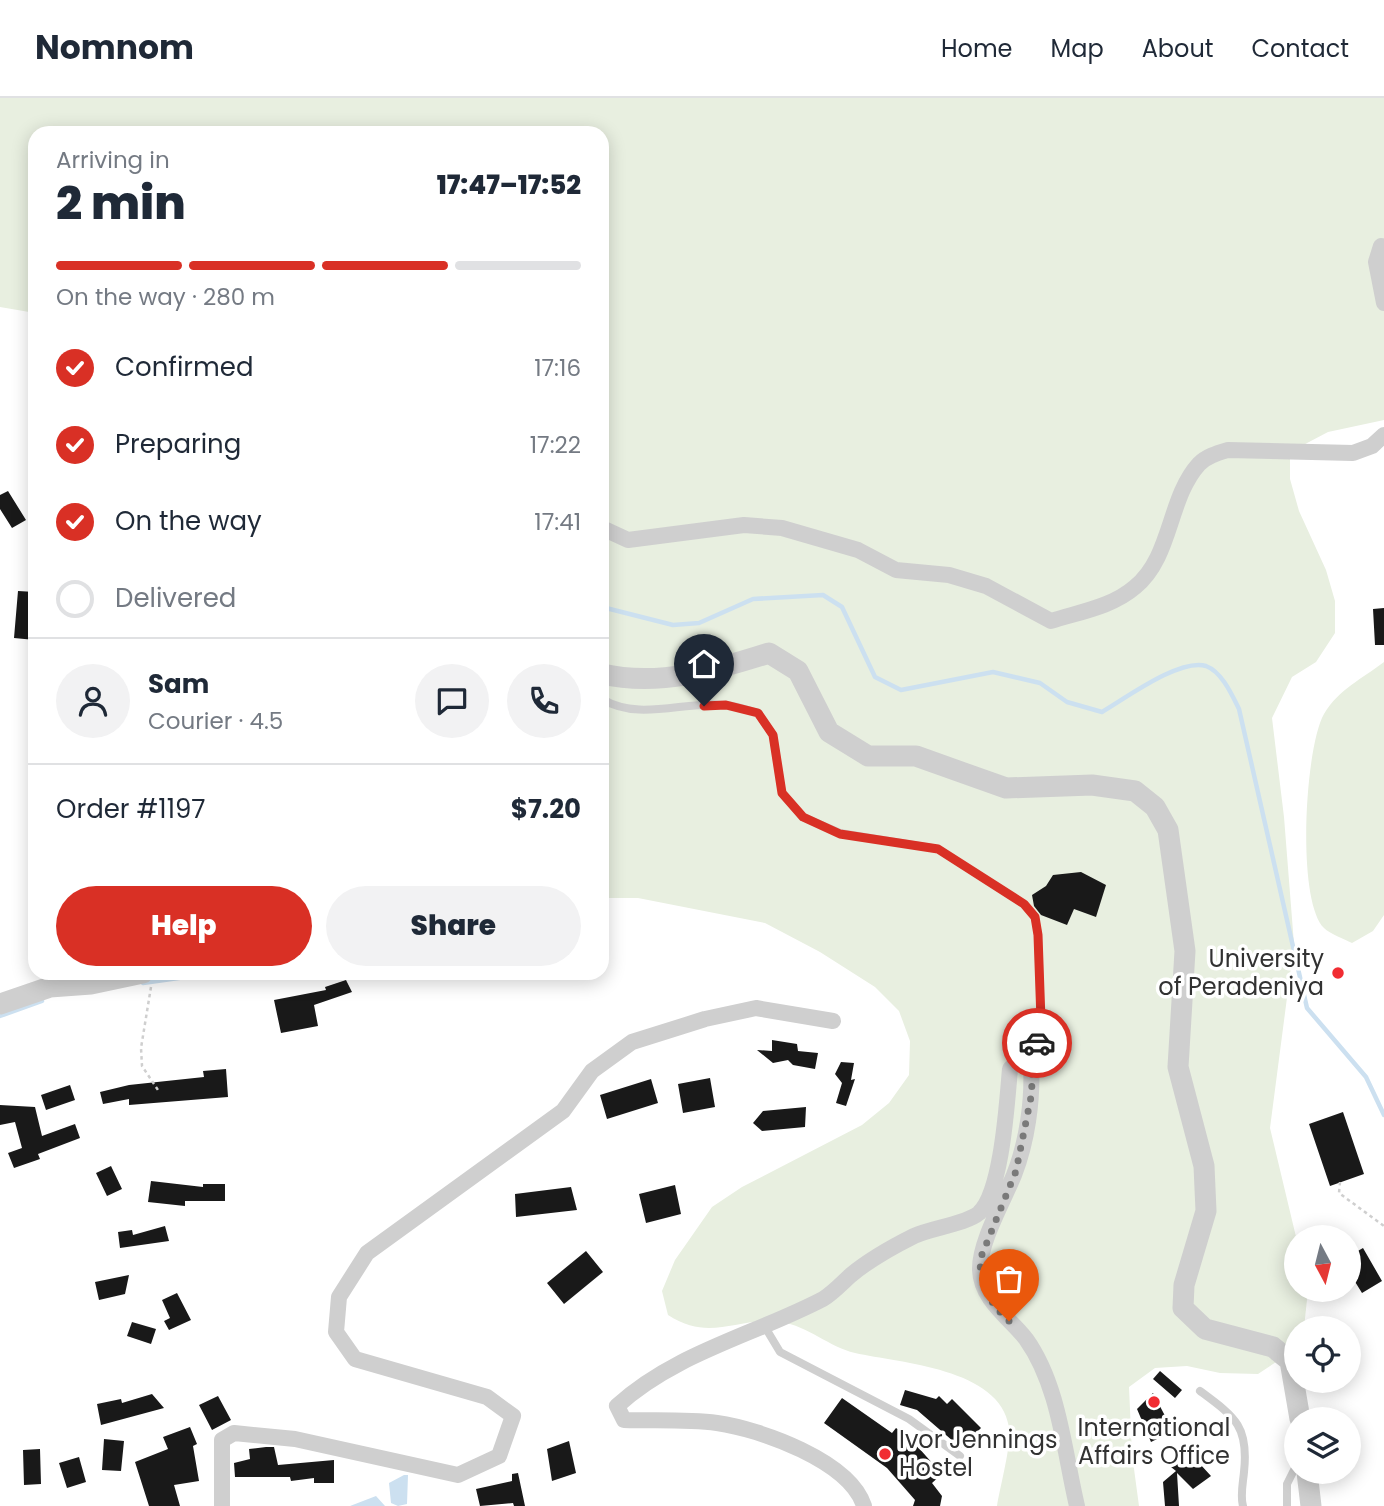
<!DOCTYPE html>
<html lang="en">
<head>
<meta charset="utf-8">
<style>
  :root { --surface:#fff; --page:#f2f2f3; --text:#1f2937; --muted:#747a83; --line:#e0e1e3; --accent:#d93025 }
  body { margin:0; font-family:Poppins,sans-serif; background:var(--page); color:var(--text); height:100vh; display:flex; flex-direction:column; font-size:26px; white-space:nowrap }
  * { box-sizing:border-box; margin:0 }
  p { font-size:23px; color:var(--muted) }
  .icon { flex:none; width:38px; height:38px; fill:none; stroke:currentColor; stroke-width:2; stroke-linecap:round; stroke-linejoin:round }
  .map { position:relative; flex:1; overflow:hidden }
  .sheet { position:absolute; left:28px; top:28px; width:581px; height:854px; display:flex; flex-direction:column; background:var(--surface); border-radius:21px; box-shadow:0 4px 18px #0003 }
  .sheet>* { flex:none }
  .needle { width:46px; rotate:173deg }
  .controls { position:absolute; left:1284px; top:1127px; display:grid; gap:14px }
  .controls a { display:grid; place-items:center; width:77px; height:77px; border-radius:50%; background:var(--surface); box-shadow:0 4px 18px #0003; font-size:35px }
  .pin { position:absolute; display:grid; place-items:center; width:60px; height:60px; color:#fff; margin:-72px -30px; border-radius:50% 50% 50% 0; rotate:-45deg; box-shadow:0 0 7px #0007 }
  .pin .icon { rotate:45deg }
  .courier { position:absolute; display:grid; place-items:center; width:70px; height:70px; margin:-35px; border:5px solid #d93025; border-radius:50%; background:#fff; color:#222; box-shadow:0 2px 9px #0007 }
  .overview em { font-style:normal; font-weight:800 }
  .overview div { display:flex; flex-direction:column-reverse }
  .overview { display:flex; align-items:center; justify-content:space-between; height:119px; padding:0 28px }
  h1 { font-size:46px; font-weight:800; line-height:52px }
  .bar { display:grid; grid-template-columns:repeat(4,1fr); gap:10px 7px; align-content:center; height:84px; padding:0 28px }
  .bar i { height:9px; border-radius:5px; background:var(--line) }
  .bar .on { background:var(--accent) }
  .bar p { grid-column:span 4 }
  .line { display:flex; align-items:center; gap:18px; padding:0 28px; border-top:2px solid var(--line) }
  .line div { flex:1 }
  .round { display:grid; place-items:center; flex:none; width:74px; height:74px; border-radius:37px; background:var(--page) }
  ol { padding:0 28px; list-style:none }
  li { display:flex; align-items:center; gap:21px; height:77px }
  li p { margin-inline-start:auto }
  li .icon { padding:7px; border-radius:50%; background:var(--accent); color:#fff; stroke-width:4 }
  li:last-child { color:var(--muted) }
  li i { width:38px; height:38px; border:4px solid var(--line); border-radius:50% }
  .button { display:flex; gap:14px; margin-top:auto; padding:14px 28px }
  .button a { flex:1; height:80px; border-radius:42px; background:var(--accent); color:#fff; font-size:28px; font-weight:800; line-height:80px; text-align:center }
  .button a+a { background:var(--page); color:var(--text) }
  header { display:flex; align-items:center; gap:42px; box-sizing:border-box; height:98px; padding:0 35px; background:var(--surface); border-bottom:2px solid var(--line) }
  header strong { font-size:33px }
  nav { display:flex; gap:38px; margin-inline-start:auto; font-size:24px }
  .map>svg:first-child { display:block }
</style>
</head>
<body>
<header>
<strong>Nomnom</strong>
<nav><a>Home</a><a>Map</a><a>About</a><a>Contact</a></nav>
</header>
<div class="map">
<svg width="1384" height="1408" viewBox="0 0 1384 1408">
  <rect width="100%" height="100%" fill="#fff"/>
  <path fill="#e8efe0" d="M 0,0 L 1384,0 L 1384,322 L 1328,334 L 1290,354 L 1290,381 L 1299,413 L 1326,472 L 1335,503 L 1335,535 L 1316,564 L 1292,579 L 1272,620 L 1284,719 L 1294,846 L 1270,1030 L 1297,1143 L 1297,1192 L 1308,1192 L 1304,1230 L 1297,1230 L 1297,1241 L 1285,1258 L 1258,1276 L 1220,1275 L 1187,1268 L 1155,1270 L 1129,1289 L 1132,1356 L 1139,1408 L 997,1408 C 1000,1389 1012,1345 1009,1329 C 1000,1270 900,1265 855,1255 C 829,1249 808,1228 781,1224 C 735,1218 712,1245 668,1217 L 662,1193 L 675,1162 L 712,1109 L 742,1089 L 862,1027 L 889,1005 L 909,977 L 910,943 L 899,913 L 875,889 L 820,854 L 765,825 L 638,800 L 602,800 L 602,35 L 35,35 L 35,215 L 0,209 Z
    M 1384,564 L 1384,817 L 1373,833 L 1352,845 C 1344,841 1330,836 1324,830 C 1296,802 1305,649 1324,616 C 1339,591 1362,581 1384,564 Z"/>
  <path fill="#cce0f0" d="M 404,1377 L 408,1377 L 407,1406 L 398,1408 L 391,1405 L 389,1385 Z
    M 376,1398 L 385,1408 L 350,1408 Z"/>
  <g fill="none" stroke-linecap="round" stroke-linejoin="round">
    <path stroke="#cce0f0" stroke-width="4.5" d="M 602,509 L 673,527 L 699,525 L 753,501 L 823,497 L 842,509 L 875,579 L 901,592 L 993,574 L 1040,585 L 1067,604 L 1102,614 C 1126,600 1180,560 1206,568 C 1222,574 1232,597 1239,611 L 1307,910 L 1366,979 L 1384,1017
      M 143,885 L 214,875
      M 0,918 L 42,903"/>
  </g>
  <path fill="#191919" d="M 8,393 L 26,422 L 12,430 L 0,411 L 0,397 Z
    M 18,493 L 35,494 L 35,542 L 14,540 Z
    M 1384,510 L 1384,547 L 1375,547 L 1373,511 Z
    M 1081,774 L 1106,787 L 1096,819 L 1074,811 L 1067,827 L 1041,817 L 1034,808 L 1032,797 L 1046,788 L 1053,777 Z
    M 346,882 L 352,894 L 314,907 L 318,928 L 281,935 L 274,902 L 326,892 L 325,889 Z
    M 772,942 L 797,946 L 798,953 L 818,955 L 815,971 L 793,967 L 788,962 L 773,965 L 757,952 L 772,953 Z
    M 841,964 L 854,965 L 851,982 L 855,981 L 846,1008 L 836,1005 L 842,985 L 835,976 Z
    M 226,971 L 228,999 L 129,1007 L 129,1001 L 103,1006 L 100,994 L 129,987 L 204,979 L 203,973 Z
    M 710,980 L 715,1009 L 683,1015 L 678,986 Z
    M 651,981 L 658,1005 L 607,1021 L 600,997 Z
    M 70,987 L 75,1002 L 46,1012 L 41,997 Z
    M 0,1007 L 35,1009 L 42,1038 L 75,1026 L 80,1040 L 38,1056 L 40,1061 L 14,1070 L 8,1055 L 22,1050 L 15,1024 L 0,1027 Z
    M 806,1009 L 805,1029 L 762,1033 L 753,1025 L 763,1013 Z
    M 1343,1014 L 1364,1076 L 1330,1088 L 1309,1026 Z
    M 111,1068 L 122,1091 L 107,1098 L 96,1075 Z
    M 151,1083 L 203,1089 L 203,1086 L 225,1086 L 225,1103 L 185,1103 L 185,1108 L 148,1104 Z
    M 675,1087 L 681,1116 L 646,1125 L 639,1096 Z
    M 571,1089 L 577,1112 L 516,1119 L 515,1096 Z
    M 165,1128 L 169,1143 L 120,1150 L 118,1134 L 132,1132 L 133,1137 Z
    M 1363,1150 L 1382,1183 L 1362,1195 L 1349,1174 L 1349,1158 Z
    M 586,1153 L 603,1174 L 564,1206 L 547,1185 Z
    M 129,1177 L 125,1196 L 99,1202 L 95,1184 Z
    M 177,1195 L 191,1222 L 169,1232 L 164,1223 L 170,1220 L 162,1202 Z
    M 132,1224 L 156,1231 L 151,1246 L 127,1238 Z
    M 1160,1273 L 1182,1292 L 1175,1300 L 1153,1281 Z
    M 905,1292 L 936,1301 L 939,1298 L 947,1306 L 952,1301 L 981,1330 L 961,1350 L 917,1312 L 900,1307 Z
    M 1153,1295 L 1173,1333 L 1151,1344 L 1137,1311 Z
    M 152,1296 L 164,1310 L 101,1327 L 97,1306 L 121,1301 L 122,1305 Z
    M 218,1298 L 231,1322 L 212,1332 L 199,1307 Z
    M 842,1300 L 892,1335 L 896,1330 L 909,1339 L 942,1376 L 932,1385 L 942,1398 L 940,1408 L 913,1408 L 915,1402 L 887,1370 L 824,1325 Z
    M 190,1329 L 197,1346 L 193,1348 L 199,1383 L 174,1387 L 180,1408 L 149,1408 L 135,1364 L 168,1351 L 163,1339 Z
    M 104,1341 L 124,1343 L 121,1373 L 102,1372 Z
    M 569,1343 L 576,1375 L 552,1383 L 547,1351 Z
    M 266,1349 L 274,1349 L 278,1367 L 334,1362 L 334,1385 L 314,1385 L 314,1380 L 291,1383 L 290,1379 L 235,1379 L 234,1365 L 250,1361 L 249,1351 Z
    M 40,1351 L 41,1386 L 24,1387 L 23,1352 Z
    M 1189,1354 L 1211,1378 L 1193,1391 L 1177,1375 L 1179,1408 L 1165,1408 L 1163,1384 L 1176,1373 L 1171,1369 Z
    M 79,1359 L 86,1384 L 67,1390 L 59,1365 Z
    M 518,1375 L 525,1408 L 514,1408 L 513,1405 L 480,1408 L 476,1391 L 512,1383 L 512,1376 Z"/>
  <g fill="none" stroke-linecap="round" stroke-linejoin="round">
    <path stroke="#cfcfcf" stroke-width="2.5" stroke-dasharray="3.5 3.5" stroke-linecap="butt" d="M 151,889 L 141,950 L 142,968 L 158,992
      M 1340,1084 L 1339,1095 L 1384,1128"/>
    <path stroke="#cfcfcf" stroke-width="8" d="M 602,601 C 640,624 685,602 726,607 C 737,608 748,612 758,615 L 773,637 L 782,695 L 803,719 L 840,735 L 938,751 L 1024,806 L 1035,819 L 1038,837 L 1041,922 L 1031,967
      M 765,1229 L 780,1254 L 909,1321 L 960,1358
      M 1200,1293 C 1235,1319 1249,1328 1244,1374 C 1243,1385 1240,1398 1243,1408
      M 1287,1408 L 1287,1386 L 1297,1366"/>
    <path stroke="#cfcfcf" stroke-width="16" d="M 1381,148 L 1376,164 L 1384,205
      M 602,430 L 628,442 L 744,427 L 782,430 L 858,452 L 896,472 L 949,477 L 986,488 L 1051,523 C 1079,514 1112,509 1135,489 C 1172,459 1168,400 1199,366 C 1207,358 1218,355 1228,352 L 1353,355 L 1372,348 L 1384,337
      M 222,1408 L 222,1342 L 234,1335 L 295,1341 L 458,1377 L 499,1358 L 513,1318 L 487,1299 L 355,1261 L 336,1234 L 339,1199 L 367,1155 L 563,1013 L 592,973 L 632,944 L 705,921 L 756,910 L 833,923
      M 864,1408 C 850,1363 760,1331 717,1325 C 687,1321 655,1323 624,1322 L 617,1308 C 675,1255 754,1237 823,1201 C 833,1195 842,1185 851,1177 C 869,1162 894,1148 914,1138 C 931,1130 966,1126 979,1115 C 1002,1094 1007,1003 1010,971 L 1020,961 L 1031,967 C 1033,1002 1027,1044 1014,1077 C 1004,1102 979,1145 980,1172 C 981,1202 1010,1220 1026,1241 C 1059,1287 1064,1353 1077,1408"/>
    <path stroke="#cfcfcf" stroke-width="21" d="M 602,576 C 659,589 716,572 769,555 L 798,573 L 829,634 L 868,658 L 916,658 L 1006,690 L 1092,687 L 1135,693 L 1155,709 L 1168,732 L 1185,853 L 1178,969 L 1204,1068 L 1206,1113 L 1184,1187 L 1183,1210 L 1205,1231 L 1273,1249 L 1290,1263 L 1300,1321
      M 0,906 L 50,889 L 91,886 L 143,875
      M 1307,1374 L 1311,1408"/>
  </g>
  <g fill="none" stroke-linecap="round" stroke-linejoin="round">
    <path stroke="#7a7a7a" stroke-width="7" stroke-dasharray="0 12.6" d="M 1009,1223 L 994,1208 L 980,1174 L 981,1159 L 1016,1073 L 1032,994 L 1031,967 L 1037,945"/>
    <path stroke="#d93025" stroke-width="9" d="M 704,608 L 726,607 L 758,615 L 773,637 L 782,695 L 803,719 L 840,736 L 938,751 L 1024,806 L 1035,819 L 1038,837 L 1041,922 L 1037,945"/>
  </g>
  <g fill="#f12c32" stroke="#fff" stroke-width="2.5">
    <circle cx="1338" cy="875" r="7"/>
    <circle cx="1154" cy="1304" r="7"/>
    <circle cx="885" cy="1356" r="7"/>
  </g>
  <g text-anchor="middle" stroke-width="7" stroke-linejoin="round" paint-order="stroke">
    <g font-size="24" fill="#323232" stroke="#fff" text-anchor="end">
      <text x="1324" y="869">University<tspan x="1324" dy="28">of Peradeniya</tspan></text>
      <text x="1154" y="1338" text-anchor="middle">International<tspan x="1154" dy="28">Affairs Office</tspan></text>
      <text x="899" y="1350" text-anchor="start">Ivor Jennings<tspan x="899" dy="28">Hostel</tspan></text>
    </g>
  </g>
</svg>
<div class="controls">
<a><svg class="needle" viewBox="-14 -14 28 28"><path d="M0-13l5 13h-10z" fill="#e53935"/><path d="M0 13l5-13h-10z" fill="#747a83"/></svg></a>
<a><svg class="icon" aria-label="locate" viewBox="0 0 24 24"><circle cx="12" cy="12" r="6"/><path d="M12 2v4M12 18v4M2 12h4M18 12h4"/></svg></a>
<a><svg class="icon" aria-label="layers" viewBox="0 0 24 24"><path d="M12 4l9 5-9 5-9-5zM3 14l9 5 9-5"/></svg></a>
</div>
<div class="pin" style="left:1009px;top:1223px;background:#ea580c"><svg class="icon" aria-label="bag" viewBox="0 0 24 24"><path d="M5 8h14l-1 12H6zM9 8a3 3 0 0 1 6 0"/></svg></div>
<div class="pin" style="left:704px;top:608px;background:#1f2937"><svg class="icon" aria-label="home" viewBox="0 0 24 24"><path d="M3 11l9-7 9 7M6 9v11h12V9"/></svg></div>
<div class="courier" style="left:1037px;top:945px"><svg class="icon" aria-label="car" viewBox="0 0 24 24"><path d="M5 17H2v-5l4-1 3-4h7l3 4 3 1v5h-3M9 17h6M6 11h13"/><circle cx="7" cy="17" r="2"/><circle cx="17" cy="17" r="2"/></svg></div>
<section class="sheet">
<div class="overview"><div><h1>2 min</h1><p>Arriving in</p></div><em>17:47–17:52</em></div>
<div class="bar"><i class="on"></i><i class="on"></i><i class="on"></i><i></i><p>On the way · 280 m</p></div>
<ol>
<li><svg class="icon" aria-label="check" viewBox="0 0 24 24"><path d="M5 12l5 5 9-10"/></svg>Confirmed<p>17:16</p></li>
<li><svg class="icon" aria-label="check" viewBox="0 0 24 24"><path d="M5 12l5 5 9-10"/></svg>Preparing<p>17:22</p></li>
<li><svg class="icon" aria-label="check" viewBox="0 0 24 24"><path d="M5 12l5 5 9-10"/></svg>On the way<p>17:41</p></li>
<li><i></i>Delivered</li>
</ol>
<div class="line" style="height:126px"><a class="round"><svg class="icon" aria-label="person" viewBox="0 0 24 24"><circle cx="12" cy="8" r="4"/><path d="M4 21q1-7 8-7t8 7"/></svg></a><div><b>Sam</b><p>Courier · 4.5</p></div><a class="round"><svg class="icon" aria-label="chat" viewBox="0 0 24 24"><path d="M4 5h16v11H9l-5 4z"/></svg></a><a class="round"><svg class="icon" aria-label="phone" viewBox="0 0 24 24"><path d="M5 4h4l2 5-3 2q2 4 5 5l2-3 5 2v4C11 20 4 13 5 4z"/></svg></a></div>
<div class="line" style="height:91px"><div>Order #1197</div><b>$7.20</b></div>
<div class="button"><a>Help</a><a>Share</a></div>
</section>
</div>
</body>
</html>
